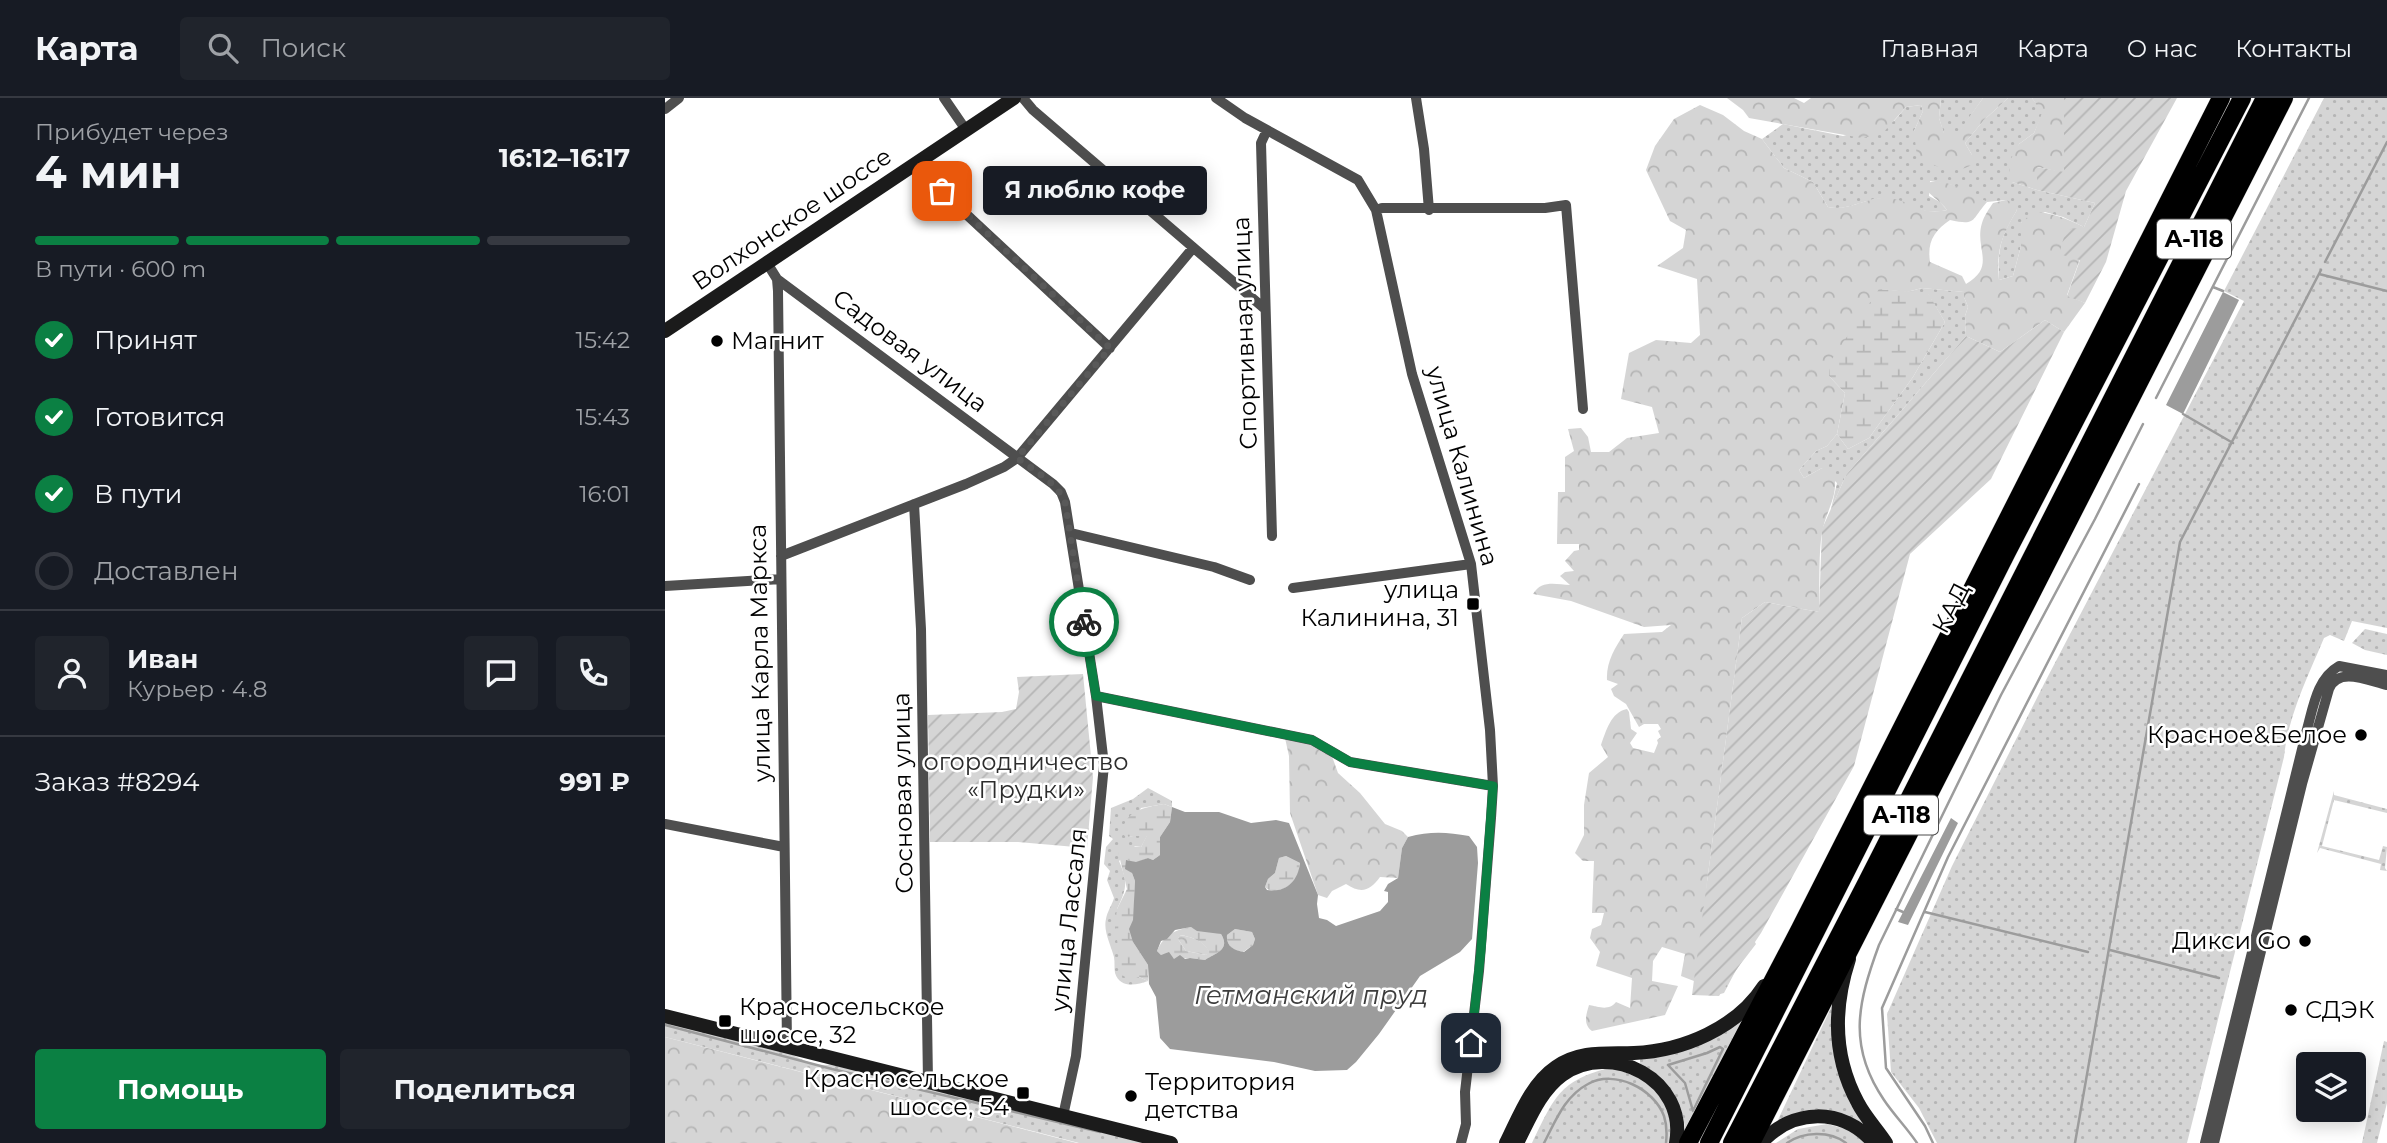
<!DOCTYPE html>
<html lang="ru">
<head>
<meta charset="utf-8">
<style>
  :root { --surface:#171b24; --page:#20242c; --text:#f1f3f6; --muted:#9ea1a6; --line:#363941; --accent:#0b8043 }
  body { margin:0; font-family:Montserrat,sans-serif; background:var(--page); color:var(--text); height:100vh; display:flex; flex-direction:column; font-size:26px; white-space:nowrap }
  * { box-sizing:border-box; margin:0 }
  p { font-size:23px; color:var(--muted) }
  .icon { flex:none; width:38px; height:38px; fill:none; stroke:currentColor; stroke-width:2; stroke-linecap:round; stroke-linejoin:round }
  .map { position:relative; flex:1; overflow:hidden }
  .details { display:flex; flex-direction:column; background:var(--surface); width:665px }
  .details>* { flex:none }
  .fabs { position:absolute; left:1631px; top:954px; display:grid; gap:14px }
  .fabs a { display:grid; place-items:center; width:70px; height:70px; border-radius:7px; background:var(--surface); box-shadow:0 4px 18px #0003; font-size:35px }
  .pin { position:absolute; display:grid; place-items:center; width:60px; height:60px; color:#fff; margin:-30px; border-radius:14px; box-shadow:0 4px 10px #0006 }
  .courier { position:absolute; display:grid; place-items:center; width:70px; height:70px; margin:-35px; border:5px solid #0b8043; border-radius:50%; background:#fff; color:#222; box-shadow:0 2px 9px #0007 }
  .bubble { position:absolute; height:49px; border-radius:7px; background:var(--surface); box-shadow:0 4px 18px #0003; font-size:23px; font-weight:700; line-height:49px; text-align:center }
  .head em { font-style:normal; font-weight:700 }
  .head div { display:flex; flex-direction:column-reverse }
  .head { display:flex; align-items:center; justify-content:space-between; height:119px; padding:0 35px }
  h1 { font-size:46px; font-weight:700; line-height:52px }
  .bar { display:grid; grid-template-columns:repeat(4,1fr); gap:10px 7px; align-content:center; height:84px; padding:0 35px }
  .bar i { height:9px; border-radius:5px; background:var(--line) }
  .bar .active { background:var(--accent) }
  .bar p { grid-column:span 4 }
  .line { display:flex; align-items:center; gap:18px; padding:0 35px; border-top:2px solid var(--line) }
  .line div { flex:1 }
  .round { display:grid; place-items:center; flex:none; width:74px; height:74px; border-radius:7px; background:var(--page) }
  ol { padding:0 35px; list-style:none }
  li { display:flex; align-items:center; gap:21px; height:77px }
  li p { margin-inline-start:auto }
  li .icon { padding:7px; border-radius:50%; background:var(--accent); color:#fff; stroke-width:4 }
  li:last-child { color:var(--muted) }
  li i { width:38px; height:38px; border:4px solid var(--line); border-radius:50% }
  .cta { display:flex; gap:14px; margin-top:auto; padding:14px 35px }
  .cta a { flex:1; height:80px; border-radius:7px; background:var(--accent); color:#fff; font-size:28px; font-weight:700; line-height:80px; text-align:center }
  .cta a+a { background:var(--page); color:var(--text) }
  header { display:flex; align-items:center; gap:42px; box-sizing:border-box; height:98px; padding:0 35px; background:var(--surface); border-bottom:2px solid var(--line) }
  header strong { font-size:33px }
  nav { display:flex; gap:38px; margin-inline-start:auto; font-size:24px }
  .search { width:490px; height:63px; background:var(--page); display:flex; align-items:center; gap:18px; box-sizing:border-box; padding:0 24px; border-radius:7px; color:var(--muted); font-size:26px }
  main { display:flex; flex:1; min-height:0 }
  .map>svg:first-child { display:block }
</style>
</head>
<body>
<header>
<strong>Карта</strong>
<div class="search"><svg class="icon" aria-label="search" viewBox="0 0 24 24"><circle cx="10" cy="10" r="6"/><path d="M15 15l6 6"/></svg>Поиск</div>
<nav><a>Главная</a><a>Карта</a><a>О нас</a><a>Контакты</a></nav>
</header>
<main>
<section class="details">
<div class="head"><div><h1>4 мин</h1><p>Прибудет через</p></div><em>16:12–16:17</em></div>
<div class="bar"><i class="active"></i><i class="active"></i><i class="active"></i><i></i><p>В пути · 600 m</p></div>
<ol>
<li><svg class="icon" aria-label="check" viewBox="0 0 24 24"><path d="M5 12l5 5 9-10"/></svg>Принят<p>15:42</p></li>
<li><svg class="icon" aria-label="check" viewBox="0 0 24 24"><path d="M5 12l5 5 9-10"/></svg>Готовится<p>15:43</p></li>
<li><svg class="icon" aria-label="check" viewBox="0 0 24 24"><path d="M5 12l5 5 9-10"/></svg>В пути<p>16:01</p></li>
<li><i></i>Доставлен</li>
</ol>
<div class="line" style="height:126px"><a class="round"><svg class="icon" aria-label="person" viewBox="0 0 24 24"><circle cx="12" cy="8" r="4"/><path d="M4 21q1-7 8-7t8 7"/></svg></a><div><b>Иван</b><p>Курьер · 4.8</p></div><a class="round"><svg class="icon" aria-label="chat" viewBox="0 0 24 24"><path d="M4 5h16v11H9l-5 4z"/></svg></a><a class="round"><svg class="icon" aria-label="phone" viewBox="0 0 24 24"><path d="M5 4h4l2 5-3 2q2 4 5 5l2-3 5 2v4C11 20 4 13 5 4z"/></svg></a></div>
<div class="line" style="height:91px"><div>Заказ #8294</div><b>991 ₽</b></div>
<div class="cta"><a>Помощь</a><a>Поделиться</a></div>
</section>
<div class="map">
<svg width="1722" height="1045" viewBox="0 0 1722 1045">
  <defs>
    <pattern id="grass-dots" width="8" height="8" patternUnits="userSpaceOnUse" patternTransform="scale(1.75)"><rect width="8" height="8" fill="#d5d5d5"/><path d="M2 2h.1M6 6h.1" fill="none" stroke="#b5b5b5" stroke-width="1.8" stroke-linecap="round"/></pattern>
    <pattern id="forest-crowns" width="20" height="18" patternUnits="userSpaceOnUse" patternTransform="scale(1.75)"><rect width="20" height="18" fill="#d5d5d5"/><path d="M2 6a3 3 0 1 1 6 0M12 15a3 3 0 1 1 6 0" fill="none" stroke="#b5b5b5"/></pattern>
    <pattern id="wetland-marsh" width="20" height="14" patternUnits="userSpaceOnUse" patternTransform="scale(1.75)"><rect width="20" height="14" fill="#d5d5d5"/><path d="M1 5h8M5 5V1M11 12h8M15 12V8" fill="none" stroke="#b5b5b5"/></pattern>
    <pattern id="garden-furrows" width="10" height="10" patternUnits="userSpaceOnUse" patternTransform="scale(1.75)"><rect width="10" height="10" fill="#d5d5d5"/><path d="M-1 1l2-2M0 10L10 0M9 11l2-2" fill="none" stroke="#b5b5b5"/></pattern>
  </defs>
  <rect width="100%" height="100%" fill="#fff"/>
  <path fill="url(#grass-dots)" d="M 1276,0 L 1318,0 L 1293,36 L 1279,36 L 1274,20 Z
    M 1343,0 L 1367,0 L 1378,15 L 1369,35 L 1354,46 L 1347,84 L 1372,92 L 1430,105 L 1419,129 L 1398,119 L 1380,114 L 1356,125 L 1356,148 L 1348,178 L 1334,182 C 1333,149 1335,140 1352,112 L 1341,102 L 1322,104 L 1287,87 L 1265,83 L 1264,98 L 1275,104 L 1282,112 C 1255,118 1247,105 1223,101 C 1204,97 1184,114 1163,109 L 1148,84 L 1119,70 L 1097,41 L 1118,26 L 1178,38 L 1229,23 L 1241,9 L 1256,7 L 1258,13 L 1249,33 L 1307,57 L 1300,45 L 1319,22 Z
    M 1659,0 L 1722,0 L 1722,530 L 1687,523 L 1679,543 L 1665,537 L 1659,540 C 1643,578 1623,618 1619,659 L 1522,1045 L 1272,1045 L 1254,1010 L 1226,974 L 1222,916 L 1287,768 L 1380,584 L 1579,203 L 1559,193 Z
    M 1257,190 L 1300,194 L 1299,199 L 1303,209 L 1300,218 L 1301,238 L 1181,377 L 1166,411 L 1172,385 L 1157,370 L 1139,380 L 1134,372 L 1151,353 L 1162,348 L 1172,336 L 1183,351 L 1204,340 L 1248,279 L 1280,224 L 1263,196 L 1242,194 Z
    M 1700,531 L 1722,536 L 1722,557 L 1700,552 L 1687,545 Z
    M 483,690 L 507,703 L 507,709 L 499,706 L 476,710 L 461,739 L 483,736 L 476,749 L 470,748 L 454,763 C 463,784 462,790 452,811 L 474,879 L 483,883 C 472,887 455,891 450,875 C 449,870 450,864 449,859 C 446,847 438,833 441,821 C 442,814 447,807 449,800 L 442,782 L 445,773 L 439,766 L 441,749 L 448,741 L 444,738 L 446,710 L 468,701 Z
    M 1669,693 L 1669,697 L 1722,711 L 1722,715 L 1669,702 L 1657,748 L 1714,762 L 1718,748 L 1722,749 L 1720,770 L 1722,773 L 1715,772 L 1716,766 L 1655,750 L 1652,755 Z
    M 1173,895 L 1171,915 L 1198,1026 L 1176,1019 L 1110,1028 Z
    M 1083,915 L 1021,1044 C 1020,1004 1006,988 975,966 L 975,961 Z
    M 0,924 L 122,954 C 136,961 152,970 167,966 L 485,1045 L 414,1045 L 0,939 Z
    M 1719,943 L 1722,944 L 1722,1005 L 1712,1045 L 1697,1045 Z
    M 947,969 L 984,984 L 1000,1003 L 1008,1022 L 1007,1045 L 867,1045 C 890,999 893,983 947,969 Z
    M 1162,1026 L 1181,1031 L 1202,1045 L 1111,1045 L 1133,1031 Z"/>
  <path fill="url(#forest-crowns)" d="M 1062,0 L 1129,0 L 1139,5 L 1146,0 L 1276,0 L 1274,20 L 1279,35 L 1292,36 L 1318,0 L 1343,0 L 1319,22 L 1300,45 L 1307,57 L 1315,62 C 1290,79 1278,72 1252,59 L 1249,33 L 1258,13 L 1256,7 L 1241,9 L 1217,36 L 1197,40 L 1084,20 L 1078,12 Z
    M 1367,0 L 1399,0 L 1399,75 L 1373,69 L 1372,92 L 1347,84 L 1343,66 L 1354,46 L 1369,35 L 1377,15 Z
    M 1035,7 L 1058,17 L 1079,33 L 1097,41 L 1119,70 L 1148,84 L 1163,109 C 1184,114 1203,98 1223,100 C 1249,103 1254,118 1282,112 C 1275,102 1264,98 1257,86 C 1278,78 1304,93 1322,104 C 1306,122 1312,128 1285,122 C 1269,133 1262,144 1265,164 L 1297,178 L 1301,186 C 1332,168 1309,151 1317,125 C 1319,118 1324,111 1328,105 L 1341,102 L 1349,105 L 1352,112 C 1337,138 1331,151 1334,182 L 1348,178 L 1356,148 L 1356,125 L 1368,114 C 1387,114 1402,121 1419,129 L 1395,155 L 1415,161 L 1402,197 L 1420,205 L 1399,234 L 1380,222 L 1335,254 L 1301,238 L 1300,218 L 1303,209 L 1299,199 L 1299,194 L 1257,190 L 1242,194 L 1215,191 L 1164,278 L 1180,295 L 1172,336 L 1162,348 L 1151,353 L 1134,372 L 1139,380 L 1157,370 L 1168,372 C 1175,395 1163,409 1158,430 C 1153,450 1155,492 1154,514 L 1100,504 L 1077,520 L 1042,784 L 1041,808 L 1086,837 L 1091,846 L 1071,872 L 1059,895 L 1048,898 L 1034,892 L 1029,883 L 1016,878 L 1020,856 L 997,849 L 988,863 L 987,883 L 1013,888 L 1000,917 L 927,933 C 918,926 921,917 924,907 C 934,909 944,913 951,904 L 965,910 L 967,880 L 931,868 L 935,854 L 925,840 L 927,831 L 936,827 L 939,815 L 927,815 L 929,763 L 918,763 L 910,755 L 919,737 L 919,707 L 924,675 L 943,659 L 936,647 C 941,633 946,614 962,611 L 964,614 L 966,631 L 972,635 L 965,645 L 968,650 L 989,655 L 993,645 L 992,642 L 996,639 L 993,633 L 996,631 L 993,626 L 979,626 L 974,629 L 961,606 L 949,598 L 946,591 L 953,586 L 942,582 C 941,564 950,550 959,536 L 997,534 L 1006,527 L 979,529 L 906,503 L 868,496 C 876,482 890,486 905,487 L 895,478 L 900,474 L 909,473 L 900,463 L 909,453 L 914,452 L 914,446 L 892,446 L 893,394 L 900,394 L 900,359 L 909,353 L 903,331 L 916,330 L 923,339 L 926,354 L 944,354 L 962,340 L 994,335 L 987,309 L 956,301 L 964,255 L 991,242 L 1026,245 L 1035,237 L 1032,181 L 992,168 L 1018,150 L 1021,132 L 1005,123 L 981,72 L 990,48 L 1009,21 Z
    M 620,640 L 637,642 L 659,650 L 668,661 L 673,675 L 695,695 L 720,726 L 737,733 L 743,739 L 737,750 L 733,780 L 715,779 C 705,793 696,796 681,786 L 667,793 L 662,800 L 653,797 L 625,715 L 624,658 Z
    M 514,837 C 527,839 539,842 545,855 L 541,857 L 521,853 L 513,841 Z
    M 0,939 L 412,1045 L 0,1045 Z"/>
  <path fill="url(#wetland-marsh)" fill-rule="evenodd" d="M 1214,191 L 1263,195 L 1280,224 L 1248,279 L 1204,340 L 1183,351 L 1172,336 L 1180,295 L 1164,278 L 1165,264 Z
    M 499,706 L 507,709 L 505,724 L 495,739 L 495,757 L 488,762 L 483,760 L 471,765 L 462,762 L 470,783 L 468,844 L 483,867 L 483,883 L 474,879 L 465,882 L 457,877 L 450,827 L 452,811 L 462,791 L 453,753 L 461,748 L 476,749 L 482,737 L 461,739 L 458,736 C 457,713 481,709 499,706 Z
    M 621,758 L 635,765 C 634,769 635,774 633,777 C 628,789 608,798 600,789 L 603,781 L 610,775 L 614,760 Z
    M 526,829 C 537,833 546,832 556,836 C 566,852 550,855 540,862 L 525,860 L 509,861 L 501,856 L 496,857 L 492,853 C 499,837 509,832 526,829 ZM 515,837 C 527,839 539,843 544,854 L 541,857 L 521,853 L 513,841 Z
    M 570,831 L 587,834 L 590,841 L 588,847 L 578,854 C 568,852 561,848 562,837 Z"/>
  <path fill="url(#garden-furrows)" d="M 1399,0 L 1512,0 L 1461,93 L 1441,164 L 1420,205 L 1402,198 L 1415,162 L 1394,156 L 1401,132 L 1419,129 L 1430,105 L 1372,92 L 1372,69 L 1399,74 Z
    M 1380,222 L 1399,234 L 1326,381 L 1245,456 L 1189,668 L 1096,835 L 1054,898 L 1027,897 L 1077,520 L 1100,504 L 1154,514 L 1157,431 L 1181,377 L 1301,238 L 1335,254 Z
    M 418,576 L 428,679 L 422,750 L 353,744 L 265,744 L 263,617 L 337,614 L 351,611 L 354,594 L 352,579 Z"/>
  <path fill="#9c9c9c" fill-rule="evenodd" d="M 1558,194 L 1574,202 L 1518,316 L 1501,307 Z
    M 507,709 L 520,714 L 554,714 L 586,725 L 611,722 L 624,725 L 653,797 L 652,806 L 654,820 L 662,822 L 671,828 L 715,813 L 723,804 L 723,794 L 719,793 L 723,786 L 733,780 L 737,750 L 743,739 C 765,733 782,734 804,738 L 812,749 L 813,765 L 807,841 L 795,854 L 755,878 L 714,936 L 691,964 L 682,972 L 650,973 L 609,964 L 505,951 L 495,940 L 491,899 L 484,886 L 483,867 L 468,844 L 464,831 L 468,822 L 470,783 L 467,775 L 460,771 L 461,762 L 471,764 L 483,760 L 488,762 L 495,757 L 495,739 L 505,724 ZM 621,758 L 635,765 C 633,784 620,795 602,792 L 600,789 L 603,781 L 610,775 L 614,760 ZM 526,829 L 532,833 L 556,836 C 566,852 550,855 540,862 L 525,860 L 520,861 L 515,857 L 509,861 L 504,854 L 496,857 L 492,853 L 496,843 L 502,841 L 510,832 ZM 570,831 L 587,834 L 590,841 L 588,847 L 579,854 C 568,852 561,848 562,837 Z
    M 1286,720 L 1293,725 L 1243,827 L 1233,824 Z"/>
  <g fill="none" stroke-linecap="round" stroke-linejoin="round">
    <path stroke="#9c9c9c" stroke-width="2.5" d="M 1660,164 L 1722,44
      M 1654,176 L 1722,193
      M 1548,189 L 1558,193
      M 1491,300 L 1644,0
      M 1518,316 L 1568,345
      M 1231,811 L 1238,814
      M 1260,814 L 1423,854
      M 1445,852 L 1554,880
      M 0,927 L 167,971 L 435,1034
      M 1055,949 L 1058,951 L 1028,1013 L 1020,985 L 1003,967 L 1042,955 Z
      M 879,1045 C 891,1022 900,998 923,986 C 950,971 989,991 999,1018 C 1002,1027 1002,1036 1001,1045
      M 1122,1045 C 1138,1034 1164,1032 1181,1045
      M 1252,1045 C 1242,1030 1229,1017 1219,1002 C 1182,948 1193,904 1214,847 L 1336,597 L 1430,421 L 1478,326
      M 1268,1045 L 1260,1028 L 1221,970 L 1217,910 L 1283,759 L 1474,386
      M 1410,1045 L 1515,444 L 1656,172"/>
    <g stroke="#dbdbdb" stroke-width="19">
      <path id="highway" d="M 1023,1045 L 1135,831 L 1556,0
        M 1044,1045 L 1342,454 L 1577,0
        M 1067,1045 L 1202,784 L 1600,0
        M 1086,1045 C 1261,695 1443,349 1619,0"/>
    </g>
    <path stroke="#4e4e4e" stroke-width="10" d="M 279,0 L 301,32
      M 358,0 L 368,12 L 600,211
      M 551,0 L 580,20 L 693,82 L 711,112 L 747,276 L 806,466 L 825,632 L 828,688 L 826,720 L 814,873 L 800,994 L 801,1026 L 796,1045
      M 751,0 L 759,51 L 764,112
      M 0,11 L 14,0
      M 602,32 L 596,45 L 607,438
      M 251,65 L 258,76 L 445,250
      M 711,112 L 717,110 L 880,110 L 901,107 L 918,311
      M 102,165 L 112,181 L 113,193 L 122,947
      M 112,181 L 388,386 L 396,394 L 400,404 L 431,598 L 439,667 L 411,958 L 398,1018
      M 249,406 L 256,531 L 263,983
      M 406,435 L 549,469 L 585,482
      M 116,458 L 301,386 L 339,369 L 352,360 L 528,150
      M 0,488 L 116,481
      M 628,490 L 806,466
      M 431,598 L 647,642 L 685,664 L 828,688
      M 0,726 L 119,749
      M 1540,1045 L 1641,635 C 1648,611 1651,581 1674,568 L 1722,577
      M 1549,1045 L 1637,686 L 1664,591 C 1673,568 1704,583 1722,587"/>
    <path stroke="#1b1b1b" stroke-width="14" d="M 0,233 L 349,0
      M 1184,861 C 1168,910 1168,959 1193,1005 C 1200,1019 1212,1031 1221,1045
      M 0,918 L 506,1045
      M 841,1045 C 854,1019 866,986 891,969 C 916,952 941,956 969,955 C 1018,953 1072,930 1099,888
      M 852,1045 C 864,1022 875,993 897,977 C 946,942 1023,982 1011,1045
      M 1096,1045 C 1128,1010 1177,1009 1209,1045"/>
    <use href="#highway" stroke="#000" stroke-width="18"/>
  </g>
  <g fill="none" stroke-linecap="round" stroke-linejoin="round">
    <path stroke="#595959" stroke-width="7" stroke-dasharray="0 12.6" d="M 277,93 L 445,250 L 352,360 C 370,373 391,384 400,404 L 419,524"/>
    <path stroke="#0b8043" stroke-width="9" d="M 419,524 L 431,598 L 647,642 L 685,664 L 828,688 L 816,852 L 806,945"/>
  </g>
  <g fill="#000" stroke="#fff" stroke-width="2.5">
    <circle cx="52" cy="243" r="7"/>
    <rect x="801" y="499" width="14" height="14" rx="3.5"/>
    <circle cx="1696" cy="637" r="7"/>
    <circle cx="1640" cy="843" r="7"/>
    <circle cx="1626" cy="912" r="7"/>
    <rect x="53" y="916" width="14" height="14" rx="3.5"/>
    <rect x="351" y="988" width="14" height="14" rx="3.5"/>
    <circle cx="466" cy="998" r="7"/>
  </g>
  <g text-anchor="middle" stroke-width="5" stroke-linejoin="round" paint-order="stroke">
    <g fill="#fff" stroke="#4c4c4c" stroke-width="2">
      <rect x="1492" y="121.5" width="74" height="39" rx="5"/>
      <rect x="1199" y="697.5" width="74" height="39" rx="5"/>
    </g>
    <g font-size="23" font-weight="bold" fill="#000">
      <text x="1529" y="149">А-118</text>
      <text x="1236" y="725">А-118</text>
    </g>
    <g font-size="24" fill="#000" stroke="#fff">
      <text transform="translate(127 121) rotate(-34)" y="8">Волхонское шоссе</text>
      <text transform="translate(580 235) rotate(-92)" y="8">Спортивная улица</text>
      <text transform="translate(245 253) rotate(37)" y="8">Садовая улица</text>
      <text transform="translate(797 368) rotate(74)" y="8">улица Калинина</text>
      <text transform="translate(1286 510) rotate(-63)" y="8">КАД</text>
      <text transform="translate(95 555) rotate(-91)" y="8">улица Карла Маркса</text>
      <text transform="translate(238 695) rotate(-91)" y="8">Сосновая улица</text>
      <text transform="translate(404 822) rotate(-84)" y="8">улица Лассаля</text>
    </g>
    <g font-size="24" fill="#000" stroke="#fff" text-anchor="start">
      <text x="66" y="251">Магнит</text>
      <text x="794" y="500" text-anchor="end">улица<tspan x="794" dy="28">Калинина, 31</tspan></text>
      <text x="1682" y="645" text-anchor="end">Красное&amp;Белое</text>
      <text x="1626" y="851" text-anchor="end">Дикси Go</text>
      <text x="74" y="917">Красносельское<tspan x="74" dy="28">шоссе, 32</tspan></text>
      <text x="1640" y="920">СДЭК</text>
      <text x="344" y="989" text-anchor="end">Красносельское<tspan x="344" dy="28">шоссе, 54</tspan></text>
      <text x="480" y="992">Территория<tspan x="480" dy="28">детства</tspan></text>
    </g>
    <g font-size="24" fill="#2c2c2c" stroke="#fff">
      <text x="361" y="672">огородничество<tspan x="361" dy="28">«Прудки»</tspan></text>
    </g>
    <g font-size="26" font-style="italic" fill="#3d3d3d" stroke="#fff">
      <text x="646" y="906">Гетманский пруд</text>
    </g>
  </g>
</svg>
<div class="fabs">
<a><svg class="icon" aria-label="layers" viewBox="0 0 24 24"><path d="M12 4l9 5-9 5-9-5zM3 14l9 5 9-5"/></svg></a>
</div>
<div class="pin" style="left:277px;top:93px;background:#ea580c"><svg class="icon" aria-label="bag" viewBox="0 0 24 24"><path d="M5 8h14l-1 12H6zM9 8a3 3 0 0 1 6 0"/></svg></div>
<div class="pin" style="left:806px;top:945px;background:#1f2937"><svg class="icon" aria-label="home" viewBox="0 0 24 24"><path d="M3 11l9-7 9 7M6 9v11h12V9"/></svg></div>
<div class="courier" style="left:419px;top:524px"><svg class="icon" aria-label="bike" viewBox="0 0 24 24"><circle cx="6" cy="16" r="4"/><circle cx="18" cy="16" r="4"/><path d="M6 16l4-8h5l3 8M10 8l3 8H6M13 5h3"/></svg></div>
<div class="bubble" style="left:318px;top:68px;width:224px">Я люблю кофе</div>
</div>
</main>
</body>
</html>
